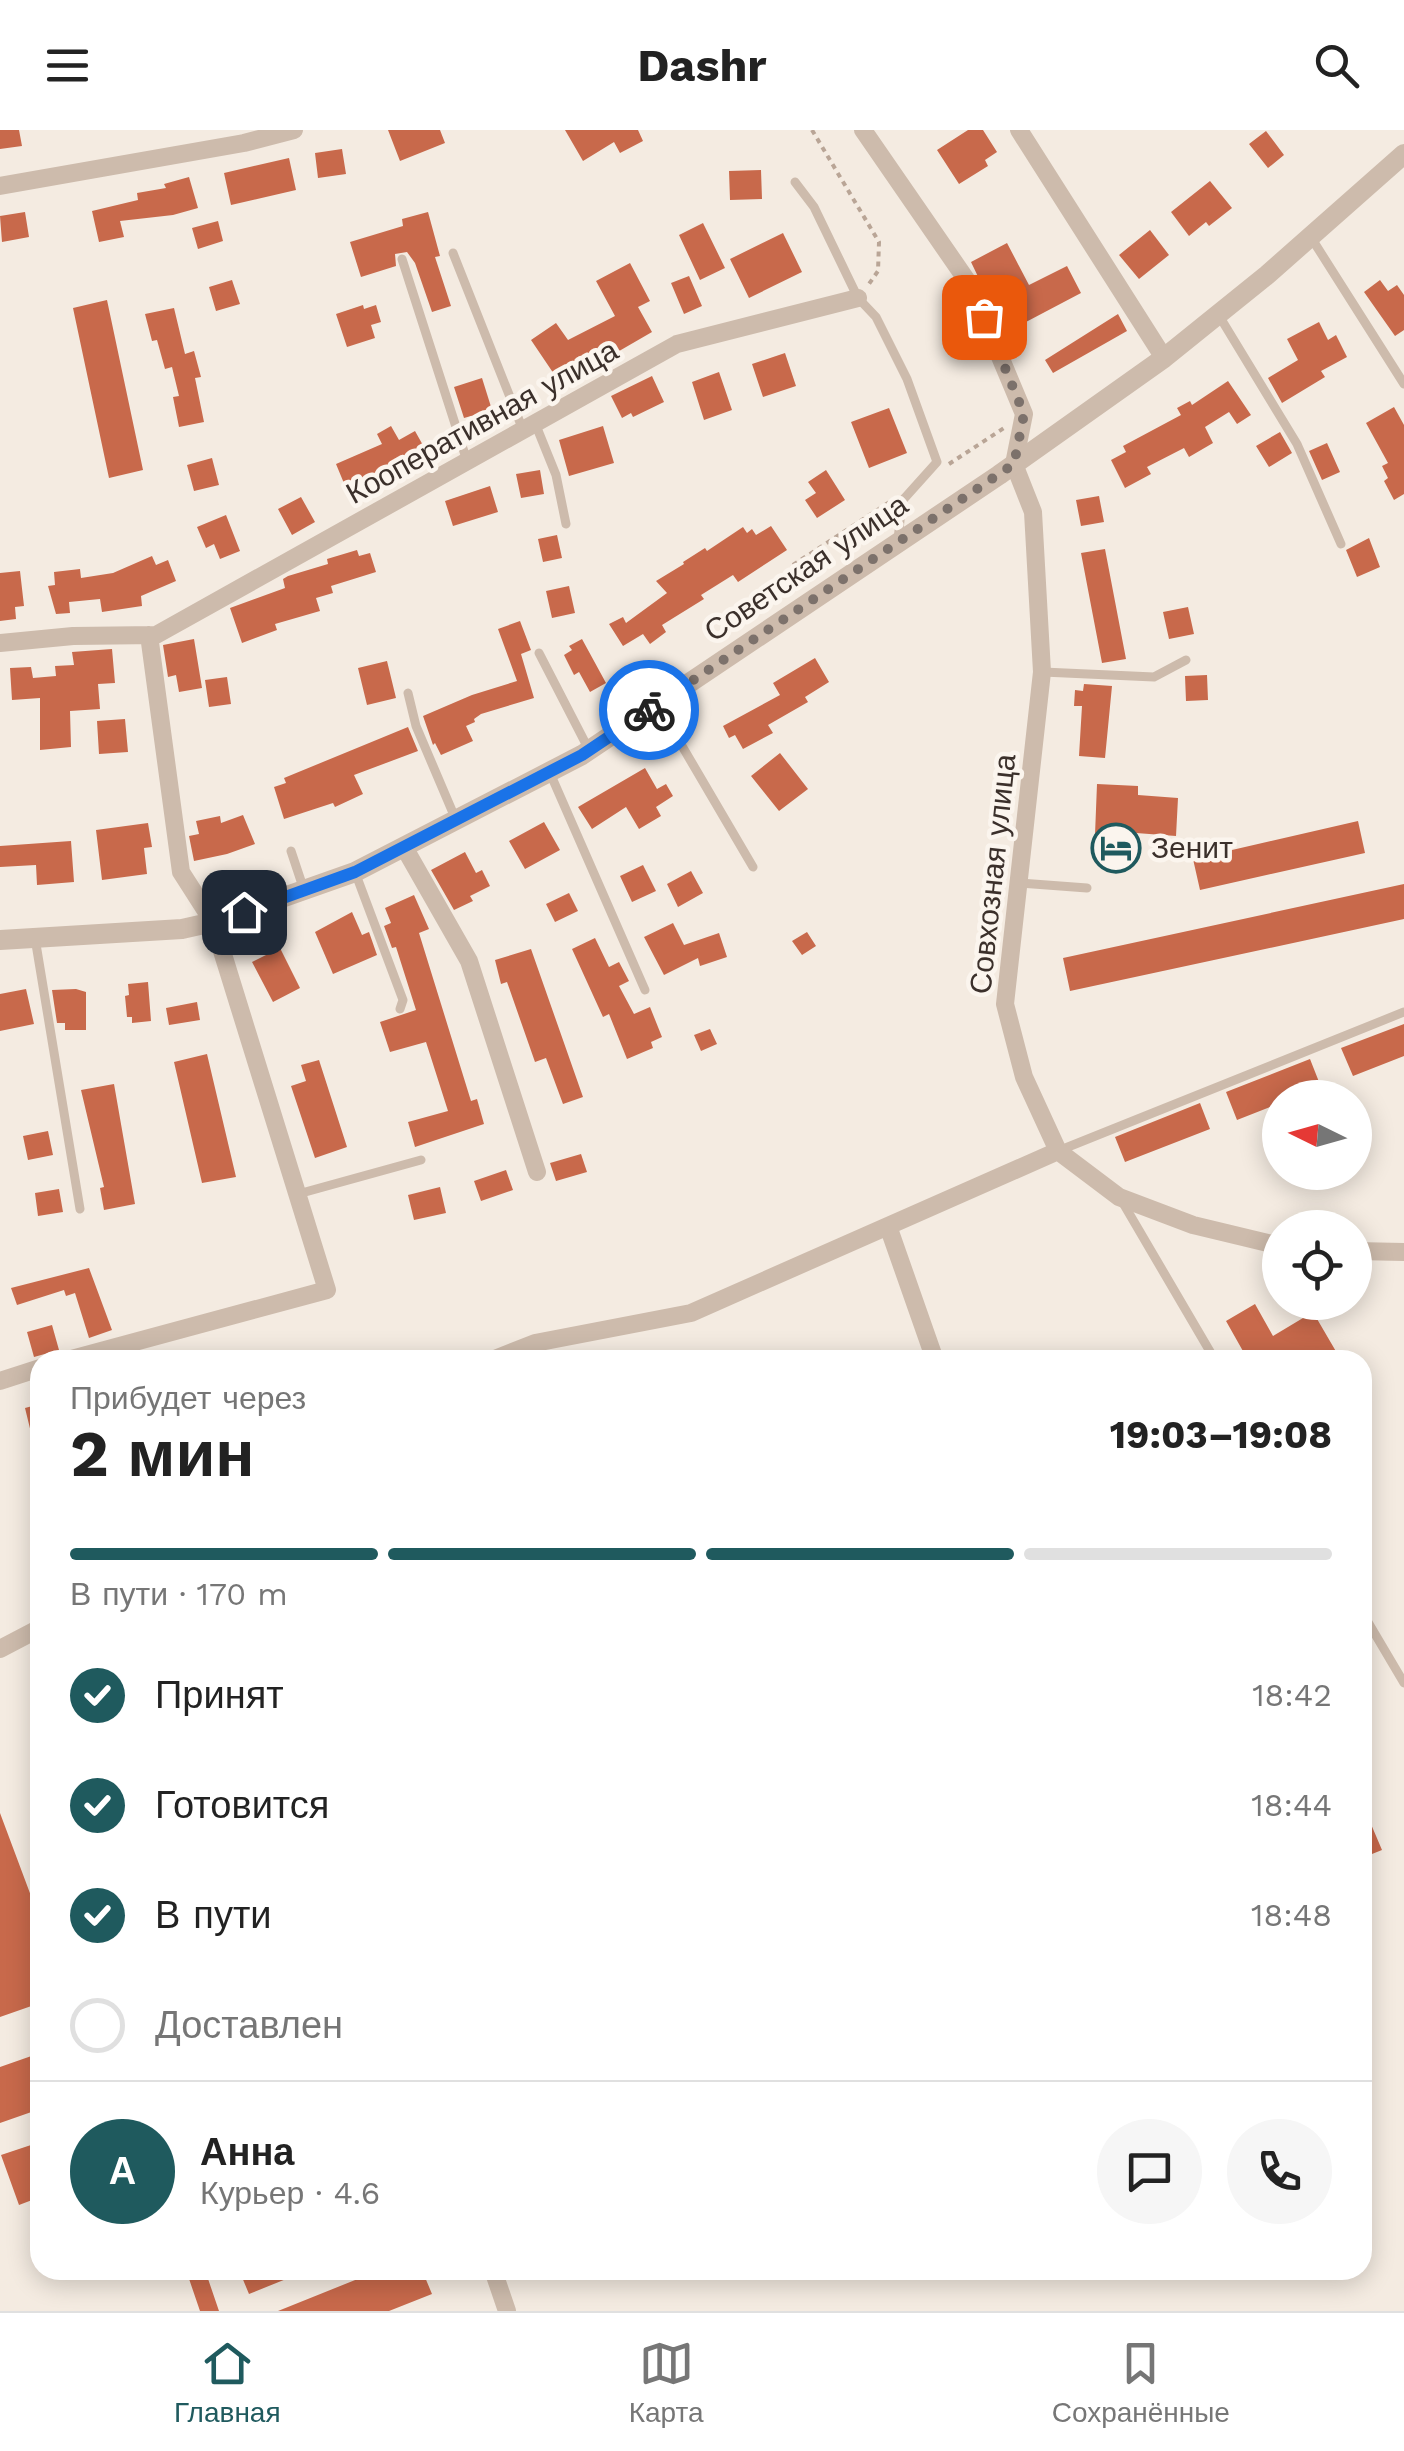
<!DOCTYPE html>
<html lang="ru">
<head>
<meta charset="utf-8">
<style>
  :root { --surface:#fff; --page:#f6f6f6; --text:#222; --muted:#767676; --line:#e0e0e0; --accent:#1f5a5e }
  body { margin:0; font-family:"Work Sans",sans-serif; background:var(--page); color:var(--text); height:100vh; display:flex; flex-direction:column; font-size:38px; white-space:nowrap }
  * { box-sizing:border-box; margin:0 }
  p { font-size:32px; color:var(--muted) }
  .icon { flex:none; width:55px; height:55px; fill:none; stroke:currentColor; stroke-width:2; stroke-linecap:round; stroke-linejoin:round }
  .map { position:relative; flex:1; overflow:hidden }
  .drawer { position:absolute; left:30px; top:1220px; width:1342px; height:930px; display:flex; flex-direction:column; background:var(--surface); border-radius:30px; box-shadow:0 5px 25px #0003 }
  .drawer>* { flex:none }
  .needle { width:65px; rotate:275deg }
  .fabs { position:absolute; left:1262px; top:950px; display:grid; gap:20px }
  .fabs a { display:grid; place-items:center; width:110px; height:110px; border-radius:50%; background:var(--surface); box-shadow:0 5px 25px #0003; font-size:50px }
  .pin { position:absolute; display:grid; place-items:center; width:85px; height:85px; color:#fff; margin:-42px; border-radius:20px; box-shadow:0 5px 15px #0006 }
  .courier { position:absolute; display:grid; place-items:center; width:100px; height:100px; margin:-50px; border:8px solid #1a73e8; border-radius:50%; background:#fff; color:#222; box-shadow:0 2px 12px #0007 }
  .summary em { font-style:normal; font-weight:700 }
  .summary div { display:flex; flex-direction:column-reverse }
  .summary { display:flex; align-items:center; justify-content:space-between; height:170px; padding:0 40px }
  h1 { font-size:65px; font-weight:700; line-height:75px }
  .bar { display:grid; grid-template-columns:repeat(4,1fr); gap:15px 10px; align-content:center; height:120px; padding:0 40px }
  .bar i { height:12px; border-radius:8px; background:var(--line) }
  .bar .current { background:var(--accent) }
  .bar p { grid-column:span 4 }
  .line { display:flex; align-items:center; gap:25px; padding:0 40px; border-top:2px solid var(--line) }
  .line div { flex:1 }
  .round { display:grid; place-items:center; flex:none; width:105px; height:105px; border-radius:52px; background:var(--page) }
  ol { padding:0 40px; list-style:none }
  li { display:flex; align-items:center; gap:30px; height:110px }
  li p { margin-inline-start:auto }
  li .icon { padding:10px; border-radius:50%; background:var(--accent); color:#fff; stroke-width:4 }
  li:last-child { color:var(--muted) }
  li i { width:55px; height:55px; border:5px solid var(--line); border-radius:50% }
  header { display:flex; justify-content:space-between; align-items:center; height:130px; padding:0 40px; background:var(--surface); font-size:45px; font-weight:700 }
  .dock { display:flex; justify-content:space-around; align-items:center; height:140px; border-top:2px solid var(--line); background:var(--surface); font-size:28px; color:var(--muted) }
  .dock a { display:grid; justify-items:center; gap:5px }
  .dock .current { color:var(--accent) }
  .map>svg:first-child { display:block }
</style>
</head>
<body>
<header><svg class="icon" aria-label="menu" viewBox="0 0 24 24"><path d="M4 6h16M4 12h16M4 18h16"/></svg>Dashr<svg class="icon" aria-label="search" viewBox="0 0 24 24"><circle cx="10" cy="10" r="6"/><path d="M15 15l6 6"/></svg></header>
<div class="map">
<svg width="1404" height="2181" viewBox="0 0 1404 2181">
  <rect width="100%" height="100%" fill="#f4ebe1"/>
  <path fill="#c8694b" d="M 0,0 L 19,0 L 22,16 L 0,19 Z
    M 388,0 L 440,0 L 445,13 L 400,31 Z
    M 565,0 L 638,0 L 643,11 L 620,23 L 614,12 L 583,31 Z
    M 968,0 L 983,0 L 997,22 L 985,30 L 988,36 L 959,54 L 937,20 Z
    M 1266,1 L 1284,25 L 1268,38 L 1249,14 Z
    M 342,19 L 346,44 L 318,48 L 315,23 Z
    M 289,28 L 296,60 L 231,75 L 224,43 Z
    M 761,40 L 762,69 L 730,70 L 729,41 Z
    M 189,47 L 198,78 L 173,85 L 120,91 L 124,107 L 99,112 L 92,81 L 138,70 L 137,63 L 166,58 L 164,54 Z
    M 1210,51 L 1232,78 L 1209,96 L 1206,92 L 1189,106 L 1171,82 Z
    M 25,82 L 29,107 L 2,112 L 0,86 Z
    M 428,82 L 440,126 L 435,127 L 451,176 L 432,182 L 415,133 L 407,122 L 395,124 L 396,136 L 361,147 L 350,112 L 403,96 L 402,89 Z
    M 218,91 L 223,111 L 198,119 L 192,98 Z
    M 703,93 L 725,138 L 700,150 L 679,105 Z
    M 1150,100 L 1169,125 L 1139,149 L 1119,125 Z
    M 783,103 L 802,142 L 749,168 L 730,129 Z
    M 1007,113 L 1029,155 L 1067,136 L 1081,163 L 1005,203 L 971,132 Z
    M 630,133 L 650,171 L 638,177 L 652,202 L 595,235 L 591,228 L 558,250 L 531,210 L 556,193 L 568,210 L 615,186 L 596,151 Z
    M 689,146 L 702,176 L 684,184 L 671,153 Z
    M 232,150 L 240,174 L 216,181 L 209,157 Z
    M 1380,150 L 1388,161 L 1397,155 L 1404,165 L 1404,200 L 1395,206 L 1364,162 Z
    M 107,170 L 143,340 L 109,348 L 73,178 Z
    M 363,175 L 364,179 L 376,175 L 381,192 L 371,195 L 375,208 L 347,217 L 336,184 Z
    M 174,178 L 185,224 L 194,221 L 201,247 L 195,248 L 204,292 L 179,297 L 173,267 L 179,266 L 172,237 L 165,239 L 157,210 L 152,211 L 145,184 Z
    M 1118,184 L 1127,201 L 1053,243 L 1045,230 Z
    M 1319,192 L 1328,210 L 1336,205 L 1347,227 L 1321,241 L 1325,247 L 1282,273 L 1268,248 L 1298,230 L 1287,209 Z
    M 785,223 L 796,256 L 763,267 L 752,234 Z
    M 719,242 L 732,280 L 704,290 L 692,252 Z
    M 652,246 L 664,272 L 633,287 L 631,283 L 622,288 L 611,266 Z
    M 482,248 L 492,280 L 464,288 L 454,257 Z
    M 1228,251 L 1251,285 L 1237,294 L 1229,282 L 1205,297 L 1213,313 L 1189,327 L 1184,318 L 1147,337 L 1151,344 L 1125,358 L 1111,330 L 1126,322 L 1123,316 L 1181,285 L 1177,278 L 1190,271 L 1192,275 Z
    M 1394,277 L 1404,295 L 1404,364 L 1394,370 L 1384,351 L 1388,348 L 1382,336 L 1388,333 L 1366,293 Z
    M 889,278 L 907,323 L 869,338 L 851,292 Z
    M 391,296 L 399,310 L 415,301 L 429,326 L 398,343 L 348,363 L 336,334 L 382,314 L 377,304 Z
    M 603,296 L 614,333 L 569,346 L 559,310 Z
    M 1280,302 L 1292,323 L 1269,337 L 1256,316 Z
    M 1327,313 L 1340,342 L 1322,350 L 1309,321 Z
    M 212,328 L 219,355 L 194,361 L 187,335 Z
    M 540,340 L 544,364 L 521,368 L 516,344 Z
    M 826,340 L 845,370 L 817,388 L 805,370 L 816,363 L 808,352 Z
    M 490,356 L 498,382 L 453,396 L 445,371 Z
    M 1099,366 L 1104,392 L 1081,396 L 1076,370 Z
    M 301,367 L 315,392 L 292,405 L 278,379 Z
    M 226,385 L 240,421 L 220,429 L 214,414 L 206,418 L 197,397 Z
    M 771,396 L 787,420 L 738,452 L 733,445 L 701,465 L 704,469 L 662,495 L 666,502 L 650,514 L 643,504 L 623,516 L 609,494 L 623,487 L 626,493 L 667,463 L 656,451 L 684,434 L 683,432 L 705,418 L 707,421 L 743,397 L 747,403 L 752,399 L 756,405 Z
    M 557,405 L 562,428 L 543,432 L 538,409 Z
    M 1369,408 L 1380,437 L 1357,447 L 1346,420 Z
    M 1105,419 L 1126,529 L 1102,533 L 1081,423 Z
    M 357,420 L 359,426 L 370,423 L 376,442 L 331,456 L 333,463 L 316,468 L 320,481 L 275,494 L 277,500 L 242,513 L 230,478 L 285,458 L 283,449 L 288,446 L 328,434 L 327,429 Z
    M 152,426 L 156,435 L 168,430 L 176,451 L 141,466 L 142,476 L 102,482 L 100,469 L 69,472 L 70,483 L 56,484 L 48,456 L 55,455 L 54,442 L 80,439 L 81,448 L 113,443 Z
    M 20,441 L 24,476 L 15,477 L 16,489 L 0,491 L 0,443 Z
    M 569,456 L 575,483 L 552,488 L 546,461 Z
    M 1188,477 L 1194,504 L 1169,509 L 1163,482 Z
    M 520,491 L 531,520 L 521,524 L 534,568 L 481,584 L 474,589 L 475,592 L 466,596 L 473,611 L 441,625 L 435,613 L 433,615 L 423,586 L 472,565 L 517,551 L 498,499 Z
    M 194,509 L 202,558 L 179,562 L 176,545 L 168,547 L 163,515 Z
    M 582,509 L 606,553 L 590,562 L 579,542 L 574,545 L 564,525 L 572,520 L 569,516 Z
    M 112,519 L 115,553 L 98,554 L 100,579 L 70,581 L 71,617 L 40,620 L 40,568 L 12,570 L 10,538 L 31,537 L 33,548 L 56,546 L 55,536 L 74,535 L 72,522 Z
    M 815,528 L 829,552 L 805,567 L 808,572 L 768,595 L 773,603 L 743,619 L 735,605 L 729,608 L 723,596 L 780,565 L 773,553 Z
    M 387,531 L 396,568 L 367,575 L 358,538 Z
    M 1207,545 L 1208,570 L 1186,571 L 1185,546 Z
    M 227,547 L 231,574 L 209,577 L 205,550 Z
    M 1084,554 L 1112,556 L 1105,628 L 1079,626 L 1082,576 L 1074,576 L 1075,560 L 1083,561 Z
    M 125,589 L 128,622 L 99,624 L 97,591 Z
    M 408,597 L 418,621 L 354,645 L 363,664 L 335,677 L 333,673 L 284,689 L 274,657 L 286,653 L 284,648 Z
    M 780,623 L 808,659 L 779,681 L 751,646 Z
    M 645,638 L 657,659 L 666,654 L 673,666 L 656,677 L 661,686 L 639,699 L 626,677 L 592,699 L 578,677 Z
    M 1097,654 L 1138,656 L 1138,665 L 1178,668 L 1176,706 L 1136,703 L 1135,732 L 1094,730 Z
    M 243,685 L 255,714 L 227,724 L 194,731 L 189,706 L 199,704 L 196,691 L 220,686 L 221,693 Z
    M 1358,691 L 1365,723 L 1200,760 L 1193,729 Z
    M 544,692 L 560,720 L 525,739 L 509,711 Z
    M 148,693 L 152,717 L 144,718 L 147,744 L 102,750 L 96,700 Z
    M 71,711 L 74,752 L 37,755 L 36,735 L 0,737 L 0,716 Z
    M 465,722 L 476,743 L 482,740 L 490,756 L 470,766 L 473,771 L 454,780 L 431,740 Z
    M 643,735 L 656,761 L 632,772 L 620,746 Z
    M 691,741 L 703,763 L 678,777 L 667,754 Z
    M 1404,754 L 1404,789 L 1070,861 L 1063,828 Z
    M 569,763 L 578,781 L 555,792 L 546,774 Z
    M 414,765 L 429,799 L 419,803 L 441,874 L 471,971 L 477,969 L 484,994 L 415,1017 L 408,992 L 448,981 L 426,912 L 390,922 L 380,892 L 416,880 L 396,817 L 392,818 L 384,796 L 391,793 L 385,778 Z
    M 352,782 L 362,805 L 369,802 L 377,825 L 333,844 L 315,802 Z
    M 673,793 L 684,815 L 719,803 L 727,827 L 700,836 L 698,828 L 664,845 L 644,807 Z
    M 807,802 L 816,816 L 802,825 L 792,811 Z
    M 595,808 L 609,837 L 619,832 L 629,851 L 619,856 L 634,884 L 650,877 L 662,907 L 651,912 L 653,918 L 627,929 L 609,884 L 603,887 L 572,819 Z
    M 280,818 L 300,858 L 273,872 L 252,832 Z
    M 531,819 L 583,967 L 563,974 L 546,928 L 535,932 L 507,852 L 501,854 L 495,830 Z
    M 148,852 L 151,891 L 132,893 L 132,887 L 127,887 L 125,866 L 129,865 L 128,854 Z
    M 26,859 L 34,894 L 0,901 L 0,864 Z
    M 76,859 L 86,862 L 86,900 L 65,900 L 65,893 L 57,893 L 52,860 Z
    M 197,872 L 200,890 L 169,895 L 166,878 Z
    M 1404,894 L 1404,926 L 1353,946 L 1341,918 Z
    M 710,899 L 717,914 L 701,921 L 694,905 Z
    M 207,924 L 236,1047 L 202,1053 L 174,932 Z
    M 1310,929 L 1321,957 L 1295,968 L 1280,968 L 1280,973 L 1237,990 L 1226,962 Z
    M 319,930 L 347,1017 L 315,1028 L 291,956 L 306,951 L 301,935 Z
    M 114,954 L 135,1074 L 104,1080 L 100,1058 L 104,1057 L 81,960 Z
    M 1200,973 L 1210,999 L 1125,1032 L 1115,1007 Z
    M 48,1001 L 53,1025 L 28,1030 L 23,1006 Z
    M 581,1024 L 587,1042 L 556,1051 L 550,1033 Z
    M 506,1040 L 513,1060 L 481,1071 L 474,1051 Z
    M 440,1057 L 446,1083 L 414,1090 L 408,1065 Z
    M 59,1059 L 63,1082 L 38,1086 L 35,1063 Z
    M 89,1138 L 112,1200 L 89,1208 L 75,1163 L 66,1166 L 64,1160 L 17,1175 L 11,1158 Z
    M 1255,1174 L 1273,1206 L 1313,1182 L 1341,1230 L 1248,1230 L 1226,1191 Z
    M 52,1195 L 59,1220 L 34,1227 L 27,1202 Z
    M 40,1274 L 40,1318 L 35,1319 L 25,1278 Z
    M 1362,1673 L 1382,1720 L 1362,1728 Z
    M 0,1683 L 40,1790 L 40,1873 L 0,1887 Z
    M 40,1923 L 40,1979 L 0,1993 L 0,1937 Z
    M 40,2012 L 40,2067 L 19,2075 L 1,2025 Z
    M 186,2140 L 205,2140 L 219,2181 L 200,2181 Z
    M 239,2140 L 306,2140 L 306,2141 L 249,2164 Z
    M 380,2140 L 422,2140 L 432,2164 L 389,2181 L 278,2181 Z"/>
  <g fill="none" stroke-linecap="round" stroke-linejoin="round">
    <path stroke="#b9a596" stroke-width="4" stroke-dasharray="5 5" stroke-linecap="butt" d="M 812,0 L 879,112 L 878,141 L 869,154
      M 949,334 L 1004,298
      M 793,435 L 891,371"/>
    <path stroke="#cdbbac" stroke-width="9" d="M 795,52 L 814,77 L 858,168 L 876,187 L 907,249 L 937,332 L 902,371 L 898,410
      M 1312,109 L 1404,254
      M 453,123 L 523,300
      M 402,129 L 467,331
      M 1218,184 L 1297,314 L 1341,414
      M 535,293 L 556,345 L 566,394
      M 539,523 L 588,618
      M 1043,542 L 1154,547 L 1186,530
      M 408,563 L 416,596 L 456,690
      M 658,575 L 753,737
      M 550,643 L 645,860
      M 291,721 L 304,760
      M 355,742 L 403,870 L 400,879
      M 1020,753 L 1087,758
      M 35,808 L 80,1079
      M 1058,1021 L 1404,882
      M 298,1064 L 421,1030
      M 1123,1073 L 1215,1230
      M 1362,1482 L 1404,1553"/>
    <path stroke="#cdbbac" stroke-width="18" d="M 863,0 L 970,155 L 1024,284 L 1014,334 L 1033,382 L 1042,542 L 1005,874 L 1024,947 L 1058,1021 L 1119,1067 L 1193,1095 L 1280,1116
      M 1019,0 L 1164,228
      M 0,56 L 244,13 L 294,0
      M 0,513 L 73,506 L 156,505 L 677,214 L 858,168
      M 404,717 L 469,831 L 537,1042
      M 888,1096 L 935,1230
      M 1355,1121 L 1404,1122
      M 68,1230 L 327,1160 L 213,792 L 181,742 L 149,505
      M 492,1230 L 535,1213 L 691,1183 L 1058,1021
      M 0,1251 L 40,1238
      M 0,1519 L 40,1498
      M 493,2140 L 507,2181"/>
    <path stroke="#cdbbac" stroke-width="20" d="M 0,810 L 182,799 L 213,792 L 355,742 L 582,625 L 999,345 L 1164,228 L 1267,145 L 1404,24"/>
  </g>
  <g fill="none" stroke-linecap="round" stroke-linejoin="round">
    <path stroke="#7c716b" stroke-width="10" stroke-dasharray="0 18" d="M 649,580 L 1014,334 L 1024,284 L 984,187"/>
    <path stroke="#1a73e8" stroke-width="12" d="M 244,782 L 355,742 L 582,625 L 649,580"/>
  </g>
  <defs>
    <g id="hotel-ring" transform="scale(2.5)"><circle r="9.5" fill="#fbf5ee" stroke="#1f5a5e" stroke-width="1.5"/><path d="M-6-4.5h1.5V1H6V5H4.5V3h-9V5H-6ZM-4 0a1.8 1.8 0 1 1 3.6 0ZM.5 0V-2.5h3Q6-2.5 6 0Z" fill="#1f5a5e"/></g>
  </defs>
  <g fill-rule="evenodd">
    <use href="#hotel-ring" x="1116" y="718"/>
  </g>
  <g text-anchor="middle" stroke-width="9" stroke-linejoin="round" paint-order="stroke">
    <g font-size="30" fill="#3b302b" stroke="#fbf5ee">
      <text transform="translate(482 292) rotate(-29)" y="10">Кооперативная улица</text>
      <text transform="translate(806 438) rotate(-34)" y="10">Советская улица</text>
      <text transform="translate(993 744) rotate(-84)" y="10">Совхозная улица</text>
    </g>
    <g font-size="30" fill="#3b302b" stroke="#fbf5ee" text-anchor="start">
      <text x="1151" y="728">Зенит</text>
    </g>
  </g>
</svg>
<div class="fabs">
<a><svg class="needle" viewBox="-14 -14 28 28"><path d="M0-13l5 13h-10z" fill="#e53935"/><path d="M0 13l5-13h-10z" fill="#767676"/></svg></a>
<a><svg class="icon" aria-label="locate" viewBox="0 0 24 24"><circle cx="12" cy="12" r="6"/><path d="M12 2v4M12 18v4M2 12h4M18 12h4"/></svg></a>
</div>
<div class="pin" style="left:984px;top:187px;background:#ea580c"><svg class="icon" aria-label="bag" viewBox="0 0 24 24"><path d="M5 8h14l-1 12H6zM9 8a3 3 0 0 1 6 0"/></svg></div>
<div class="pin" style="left:244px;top:782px;background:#1f2937"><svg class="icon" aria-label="home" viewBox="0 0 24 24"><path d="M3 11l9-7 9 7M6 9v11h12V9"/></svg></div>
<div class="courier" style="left:649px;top:580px"><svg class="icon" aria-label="bike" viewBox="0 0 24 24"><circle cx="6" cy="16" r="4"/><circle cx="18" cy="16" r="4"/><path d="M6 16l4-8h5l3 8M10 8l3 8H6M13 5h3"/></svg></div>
<section class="drawer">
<div class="summary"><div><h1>2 мин</h1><p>Прибудет через</p></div><em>19:03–19:08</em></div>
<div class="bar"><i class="current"></i><i class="current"></i><i class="current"></i><i></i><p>В пути · 170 m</p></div>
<ol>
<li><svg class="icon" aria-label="check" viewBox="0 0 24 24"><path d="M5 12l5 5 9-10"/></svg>Принят<p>18:42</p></li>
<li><svg class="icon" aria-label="check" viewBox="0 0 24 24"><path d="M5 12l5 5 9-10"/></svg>Готовится<p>18:44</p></li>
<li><svg class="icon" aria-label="check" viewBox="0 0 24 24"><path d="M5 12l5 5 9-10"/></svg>В пути<p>18:48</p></li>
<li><i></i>Доставлен</li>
</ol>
<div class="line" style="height:180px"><b class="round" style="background:var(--accent);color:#fff">А</b><div><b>Анна</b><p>Курьер · 4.6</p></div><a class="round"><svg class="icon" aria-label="chat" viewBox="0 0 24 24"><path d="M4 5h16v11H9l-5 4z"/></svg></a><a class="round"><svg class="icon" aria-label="phone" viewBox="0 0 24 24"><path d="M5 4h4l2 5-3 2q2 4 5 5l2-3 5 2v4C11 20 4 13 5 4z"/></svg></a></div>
</section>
</div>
<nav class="dock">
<a class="current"><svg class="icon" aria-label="home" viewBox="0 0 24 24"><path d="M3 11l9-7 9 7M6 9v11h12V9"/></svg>Главная</a>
<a><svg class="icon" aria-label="map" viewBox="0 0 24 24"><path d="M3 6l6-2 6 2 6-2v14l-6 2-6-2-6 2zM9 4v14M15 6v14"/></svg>Карта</a>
<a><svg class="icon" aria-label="saved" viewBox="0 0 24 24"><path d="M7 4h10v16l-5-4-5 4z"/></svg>Сохранённые</a>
</nav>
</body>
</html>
